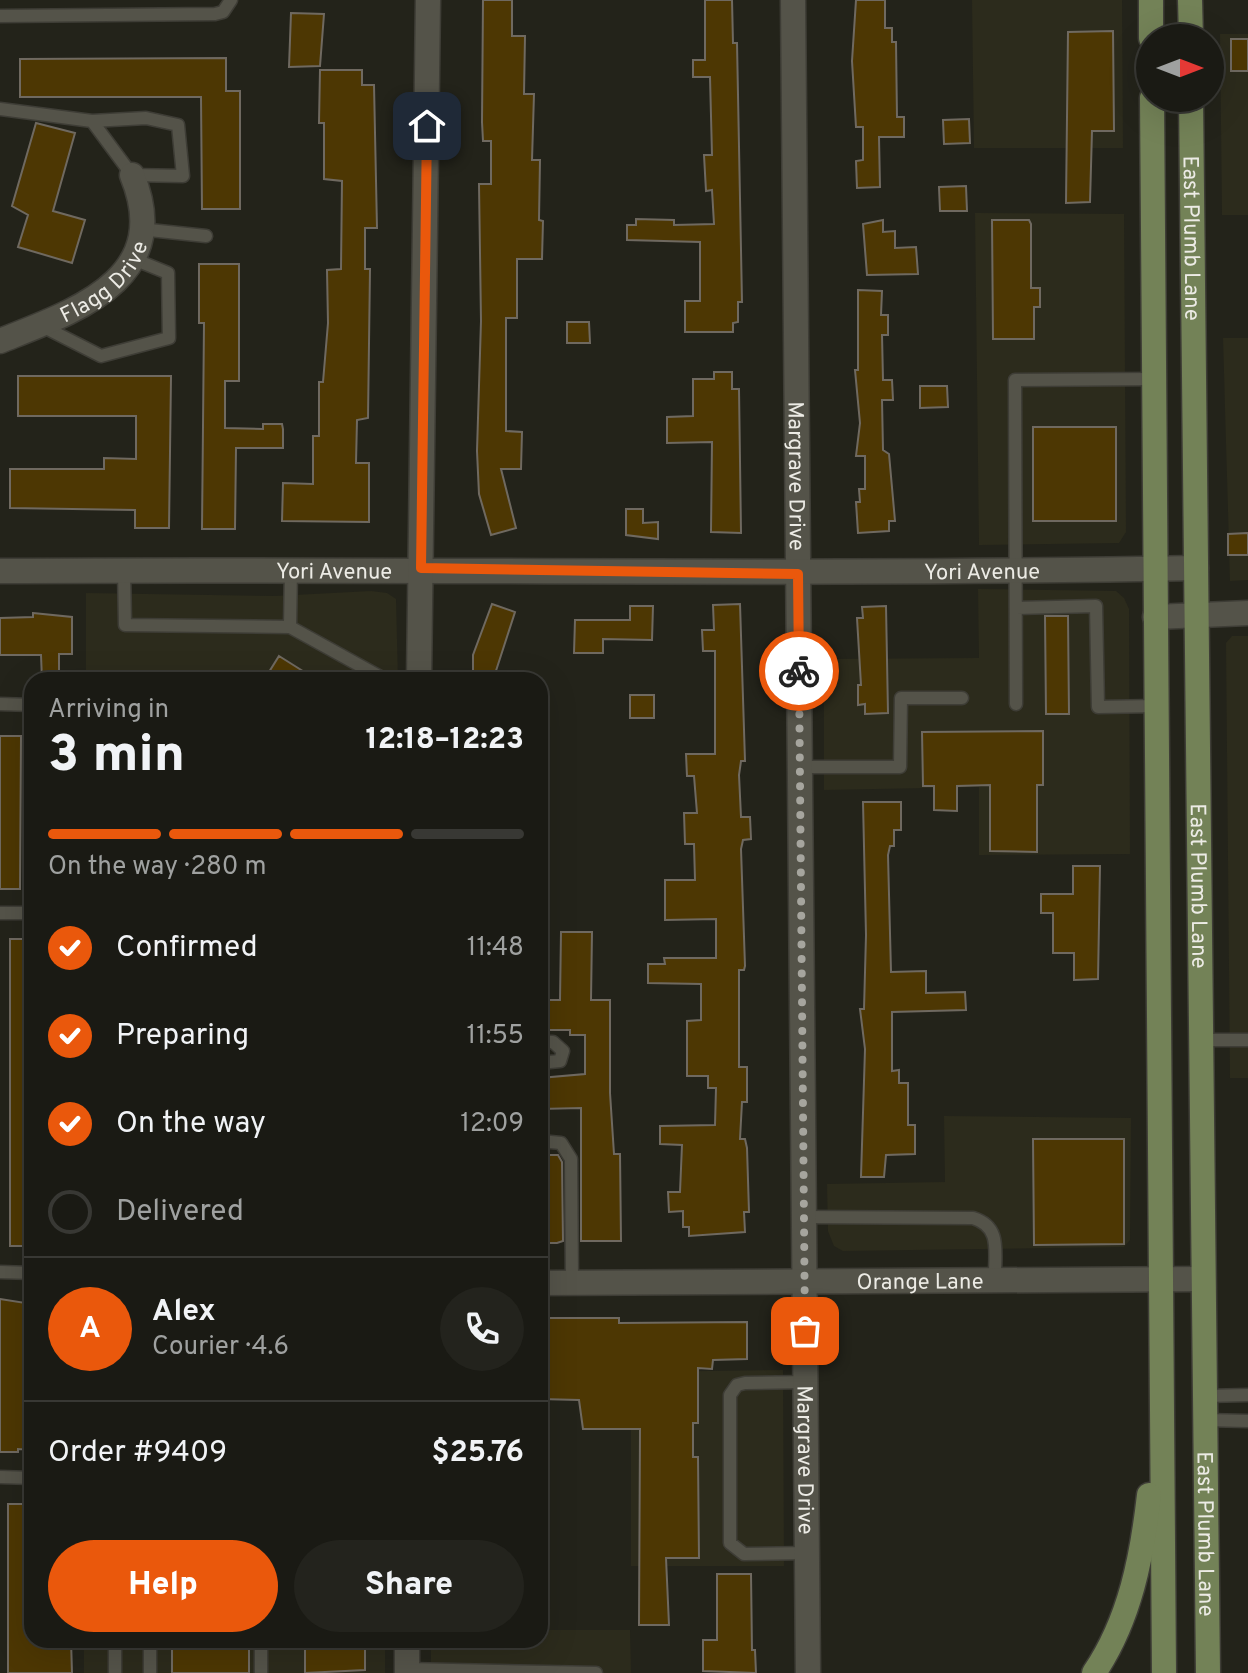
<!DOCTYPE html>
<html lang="en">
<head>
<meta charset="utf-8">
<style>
  :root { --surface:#1a1a14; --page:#23231d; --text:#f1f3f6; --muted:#9fa1a0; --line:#383834; --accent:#ea580c }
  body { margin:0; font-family:Overpass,sans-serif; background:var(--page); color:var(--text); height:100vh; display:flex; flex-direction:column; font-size:30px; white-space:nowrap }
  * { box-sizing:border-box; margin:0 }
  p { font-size:26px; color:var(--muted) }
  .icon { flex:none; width:44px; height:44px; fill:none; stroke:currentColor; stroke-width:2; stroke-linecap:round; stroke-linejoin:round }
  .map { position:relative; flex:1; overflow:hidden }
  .panel { position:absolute; left:24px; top:672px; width:524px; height:976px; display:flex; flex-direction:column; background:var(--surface); border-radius:24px; box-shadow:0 8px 32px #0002,0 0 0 2px var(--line) }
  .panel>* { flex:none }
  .needle { width:52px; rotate:90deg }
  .buttons { position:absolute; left:1136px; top:24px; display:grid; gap:16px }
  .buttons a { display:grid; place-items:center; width:88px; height:88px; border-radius:50%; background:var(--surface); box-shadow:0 8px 32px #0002,0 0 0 2px var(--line); font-size:40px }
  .pin { position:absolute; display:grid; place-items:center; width:68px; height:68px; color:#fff; margin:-34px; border-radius:16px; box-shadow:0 4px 12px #0006 }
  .courier { position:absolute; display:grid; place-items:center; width:80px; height:80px; margin:-40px; border:6px solid #ea580c; border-radius:50%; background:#fff; color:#222; box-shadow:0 2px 10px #0007 }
  .overview em { font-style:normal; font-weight:800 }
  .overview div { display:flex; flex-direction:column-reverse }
  .overview { display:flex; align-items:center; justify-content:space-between; height:136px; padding:0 24px }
  h1 { font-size:52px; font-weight:800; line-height:60px }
  .bar { display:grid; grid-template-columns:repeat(4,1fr); gap:12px 8px; align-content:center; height:96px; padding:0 24px }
  .bar i { height:10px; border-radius:6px; background:var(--line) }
  .bar .active { background:var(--accent) }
  .bar p { grid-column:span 4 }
  .line { display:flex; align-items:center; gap:20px; padding:0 24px; border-top:2px solid var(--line) }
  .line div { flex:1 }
  .round { display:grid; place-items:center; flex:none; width:84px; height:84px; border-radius:42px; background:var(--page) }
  ol { padding:0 24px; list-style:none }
  li { display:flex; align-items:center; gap:24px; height:88px }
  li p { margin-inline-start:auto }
  li .icon { padding:8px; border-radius:50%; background:var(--accent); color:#fff; stroke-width:4 }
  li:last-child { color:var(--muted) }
  li i { width:44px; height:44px; border:4px solid var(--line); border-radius:50% }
  .cta { display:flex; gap:16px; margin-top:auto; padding:16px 24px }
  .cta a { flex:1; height:92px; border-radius:48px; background:var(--accent); color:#fff; font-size:32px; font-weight:800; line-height:92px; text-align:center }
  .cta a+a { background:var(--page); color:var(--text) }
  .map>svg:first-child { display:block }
</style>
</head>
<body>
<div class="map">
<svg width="1248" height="1673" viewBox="0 0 1248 1673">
  <rect width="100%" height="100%" fill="#23231a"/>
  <path fill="#2c2b1c" d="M 972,0 L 1122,0 L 1123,148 L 974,148 Z
    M 1220,34 L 1248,34 L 1248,215 L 1222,215 Z
    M 975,213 L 1124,214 L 1126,532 L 1119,543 L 979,545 Z
    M 1223,338 L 1248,338 L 1248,580 L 1230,581 Z
    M 978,589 L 1116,591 L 1124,598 L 1129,609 L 1130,854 L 979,855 L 979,787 L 824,790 L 824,659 L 979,658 Z
    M 371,591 L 387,593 L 396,599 L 398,680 L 86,680 L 86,593 L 275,596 Z
    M 1232,636 L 1248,636 L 1248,1078 L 1230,1078 L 1226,643 Z
    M 944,1116 L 1131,1118 L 1130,1240 L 1124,1247 L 843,1251 L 834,1246 L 828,1231 L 827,1184 L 945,1182 Z
    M 783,1370 L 784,1566 L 631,1566 L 631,1372 Z
    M 540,1630 L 630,1630 L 631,1673 L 431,1673 L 431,1640 L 540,1640 Z
    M 84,1640 L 385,1640 L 385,1673 L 84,1673 Z"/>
  <path fill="#4d3703" stroke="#6f6960" stroke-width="2" d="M 483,0 L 512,0 L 512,36 L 525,36 L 524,94 L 534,94 L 532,160 L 540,160 L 539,220 L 543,221 L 542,259 L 517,259 L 517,318 L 506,318 L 506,431 L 522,432 L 521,469 L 501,469 L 516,528 L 491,535 L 479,494 L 477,451 L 481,321 L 479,184 L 491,184 L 491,141 L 483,141 L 482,122 Z
    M 705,0 L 732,0 L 733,43 L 737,43 L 742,302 L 738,302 L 738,322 L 733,323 L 733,332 L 685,332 L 685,301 L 700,301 L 700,242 L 627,240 L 627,225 L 636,225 L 636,219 L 674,220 L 674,225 L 714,224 L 712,190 L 706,191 L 704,155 L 712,155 L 710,77 L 693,77 L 693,60 L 705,60 Z
    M 856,0 L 885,0 L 885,28 L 892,28 L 892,42 L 896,42 L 897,117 L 904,117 L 904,137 L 879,137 L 880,187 L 857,188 L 856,161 L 863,160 L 863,127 L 856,127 L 852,61 Z
    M 291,13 L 324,14 L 320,66 L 289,67 Z
    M 1113,31 L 1114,131 L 1092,131 L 1090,202 L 1066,203 L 1068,32 Z
    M 1231,39 L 1248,39 L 1248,71 L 1231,71 Z
    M 226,58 L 226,91 L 240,91 L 240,209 L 202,209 L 201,97 L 20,97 L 20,59 Z
    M 320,70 L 362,70 L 362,85 L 374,85 L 377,228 L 365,228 L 365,269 L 370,269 L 368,418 L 357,420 L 356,463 L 369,463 L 369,522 L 282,521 L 283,483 L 313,484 L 313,436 L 319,436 L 319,382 L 323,382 L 328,323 L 327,270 L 341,269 L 342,181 L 324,179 L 324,123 L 319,123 Z
    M 969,119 L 970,143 L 944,144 L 943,120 Z
    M 36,123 L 75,133 L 53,211 L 85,220 L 72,263 L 18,247 L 28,215 L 12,206 Z
    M 966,186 L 967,211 L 940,211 L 939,187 Z
    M 883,220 L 883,232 L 895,231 L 895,248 L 916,247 L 918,274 L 867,275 L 863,224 Z
    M 992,220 L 1029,220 L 1031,224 L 1031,288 L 1040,288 L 1040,307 L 1034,307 L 1034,339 L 993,339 Z
    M 199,264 L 239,264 L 239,381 L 225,381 L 225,428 L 263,429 L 263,424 L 282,424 L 283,429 L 283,448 L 236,448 L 235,529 L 202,529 L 204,323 L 199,323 Z
    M 858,290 L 882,291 L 881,315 L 888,315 L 888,335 L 882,335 L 883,380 L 892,380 L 893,400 L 882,400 L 883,450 L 889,454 L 895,521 L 889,521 L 889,531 L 858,533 L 856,502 L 860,502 L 859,489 L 865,489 L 865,456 L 856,456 L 860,423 L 855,370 L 858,370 Z
    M 567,322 L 589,322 L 590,343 L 567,343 Z
    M 714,372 L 732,372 L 732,389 L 739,389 L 741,533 L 711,532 L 712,442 L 667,443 L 667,417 L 693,416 L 693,379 L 714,379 Z
    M 18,376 L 171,376 L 169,528 L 135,528 L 135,510 L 10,508 L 10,469 L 104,469 L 104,458 L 136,459 L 136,416 L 18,416 Z
    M 920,386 L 947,386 L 948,407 L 920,408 Z
    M 1033,427 L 1116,427 L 1116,521 L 1033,521 Z
    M 626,509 L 643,509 L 643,523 L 658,522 L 658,539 L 626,535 Z
    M 1248,533 L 1248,555 L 1228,555 L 1228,534 Z
    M 492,604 L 515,612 L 493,680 L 473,680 L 473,655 Z
    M 740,604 L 745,761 L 741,761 L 739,775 L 741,817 L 750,817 L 751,839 L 743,840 L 741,849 L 745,966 L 744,970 L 739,970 L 739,1067 L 747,1067 L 747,1102 L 742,1102 L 740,1139 L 745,1139 L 747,1148 L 749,1212 L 744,1212 L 745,1232 L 689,1236 L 689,1227 L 683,1227 L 683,1211 L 669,1212 L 668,1192 L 680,1192 L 682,1145 L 660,1144 L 660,1126 L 715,1125 L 716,1088 L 708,1088 L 708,1076 L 687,1076 L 687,1021 L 701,1020 L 701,984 L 648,983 L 648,964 L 665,964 L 664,958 L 716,958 L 716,919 L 665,920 L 665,880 L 695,880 L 694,844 L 685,844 L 684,813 L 697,813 L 694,776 L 687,776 L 686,754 L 715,754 L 715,651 L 703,651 L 702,630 L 714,630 L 713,605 Z
    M 630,606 L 653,606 L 652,640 L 603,639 L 603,653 L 574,653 L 575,620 L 630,620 Z
    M 886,606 L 888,713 L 865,714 L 865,704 L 858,705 L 858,685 L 861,685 L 857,618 L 863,618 L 862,607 Z
    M 33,613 L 72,617 L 72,654 L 59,654 L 59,680 L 42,680 L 41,655 L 0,655 L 0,618 L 33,617 Z
    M 1045,616 L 1068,616 L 1069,714 L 1046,714 Z
    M 279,656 L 317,680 L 264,680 Z
    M 630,695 L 654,695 L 654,718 L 630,718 Z
    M 1043,731 L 1043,785 L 1037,785 L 1037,852 L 990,851 L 990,785 L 957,786 L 957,811 L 934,810 L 934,786 L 923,786 L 922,732 Z
    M 0,736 L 21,736 L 20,889 L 0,889 Z
    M 863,802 L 901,802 L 901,830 L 894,830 L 894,846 L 890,846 L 888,855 L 891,972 L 926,971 L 926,993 L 965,992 L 966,1010 L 892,1012 L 892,1071 L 899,1070 L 899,1083 L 908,1083 L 908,1125 L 915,1125 L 915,1154 L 886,1155 L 884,1177 L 861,1177 L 865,1049 L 860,1009 L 864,1009 L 866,935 Z
    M 1073,866 L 1100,866 L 1098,979 L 1074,980 L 1074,953 L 1053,953 L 1053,913 L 1041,913 L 1041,894 L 1073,894 Z
    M 561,932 L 592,932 L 591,1000 L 610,1000 L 610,1093 L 614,1154 L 620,1154 L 621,1241 L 581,1241 L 581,1108 L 540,1109 L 540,1078 L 585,1074 L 585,1035 L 570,1035 L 570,1030 L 540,1030 L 540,1000 L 560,1000 Z
    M 10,939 L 32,939 L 32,1246 L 10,1246 Z
    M 1033,1139 L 1124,1139 L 1124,1244 L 1034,1245 Z
    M 540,1155 L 558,1155 L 562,1162 L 563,1241 L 557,1243 L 540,1243 Z
    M 0,1299 L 32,1304 L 32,1450 L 18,1449 L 18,1452 L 0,1452 Z
    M 540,1318 L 619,1318 L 619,1323 L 747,1322 L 747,1359 L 713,1360 L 712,1369 L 698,1368 L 698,1423 L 693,1423 L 693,1457 L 698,1457 L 699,1558 L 666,1558 L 669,1625 L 639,1625 L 640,1429 L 583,1429 L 579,1400 L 540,1399 Z
    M 8,1504 L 32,1504 L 32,1640 L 71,1640 L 72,1673 L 8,1673 Z
    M 717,1574 L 751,1574 L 752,1650 L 755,1650 L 756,1673 L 703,1671 L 703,1640 L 717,1640 Z
    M 249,1640 L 249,1673 L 172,1673 L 172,1641 Z
    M 305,1646 L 365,1646 L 365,1670 L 305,1673 Z"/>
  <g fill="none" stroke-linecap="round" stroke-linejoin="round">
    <g stroke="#3e3d36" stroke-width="15">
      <path id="service" d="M 0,16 L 215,14 L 223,12 L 231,0
        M 0,109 L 92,121 L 132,175 L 183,176 L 178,125 L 146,118 L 92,121
        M 140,229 L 206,236
        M 40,325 L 101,356 L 169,338 L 168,273 L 131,258
        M 124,570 L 125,625 L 290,627 L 291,569
        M 1016,608 L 1096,606 L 1098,707 L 1156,706
        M 290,627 L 386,680
        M 0,704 L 32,705
        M 1016,704 L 1015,380 L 1153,379
        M 800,767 L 900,767 L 901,698 L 962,698
        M 0,913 L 32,913
        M 1201,1040 L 1248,1040
        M 540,1042 L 553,1042 L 563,1051 L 560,1061 L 540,1063
        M 540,1141 L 561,1143 L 571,1159 L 572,1283
        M 804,1217 L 973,1218 C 1003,1227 994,1254 995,1281
        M 0,1272 L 32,1273
        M 805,1382 L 745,1383 L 737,1385 L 730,1395 L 730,1543 L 744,1554 L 807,1553
        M 1205,1396 L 1248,1395
        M 1205,1420 L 1248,1421
        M 0,1477 L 32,1478
        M 115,1640 L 115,1673
        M 407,1669 L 596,1673
        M 150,1673 L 150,1640
        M 261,1673 L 261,1640"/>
    </g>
    <g stroke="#3e3d36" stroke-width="27">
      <g id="minor">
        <path id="s1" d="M 793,0 L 808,1673"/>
        <path id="s2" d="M 0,341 C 75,311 175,279 132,175"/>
        <path id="s3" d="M 0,571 C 399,568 797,576 1196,568"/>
        <path d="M 1155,617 L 1248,613"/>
        <path d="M 419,680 L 428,0"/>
        <path id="s4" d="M 540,1283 L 1203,1279"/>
        <path d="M 407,1673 L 407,1640"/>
      </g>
    </g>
    <g stroke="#3e3d36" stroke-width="27">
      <g id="primary">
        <path d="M 1151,0 L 1151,38"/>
        <path d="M 1190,0 L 1191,38"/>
        <path d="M 1152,98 L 1164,1673"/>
        <path id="s5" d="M 1191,98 L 1208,1673"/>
        <path d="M 1094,1673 C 1130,1620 1142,1557 1149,1495"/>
      </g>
    </g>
    <use href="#service" stroke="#545349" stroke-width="12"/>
    <use href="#minor" stroke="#545349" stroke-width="24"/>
    <use href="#primary" stroke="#738257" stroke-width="24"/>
  </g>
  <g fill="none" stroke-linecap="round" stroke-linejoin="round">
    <path stroke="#a6a59e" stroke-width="8" stroke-dasharray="0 14.4" d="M 799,671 L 805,1331"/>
    <path stroke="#ea580c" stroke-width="10" d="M 427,126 L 421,568 L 798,574 L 799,671"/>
  </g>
  <g text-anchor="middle" stroke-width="7" stroke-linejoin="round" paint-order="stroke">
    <g font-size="22" fill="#ecebe5" stroke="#1a1911">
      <text dy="8" stroke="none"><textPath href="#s5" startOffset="140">East Plumb Lane</textPath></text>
      <text dy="8" stroke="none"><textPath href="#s2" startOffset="122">Flagg Drive</textPath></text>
      <text dy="8" stroke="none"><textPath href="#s1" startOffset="476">Margrave Drive</textPath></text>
      <text dy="8" stroke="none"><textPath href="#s3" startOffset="334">Yori Avenue</textPath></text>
      <text dy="8" stroke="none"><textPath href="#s3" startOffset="982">Yori Avenue</textPath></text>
      <text dy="8" stroke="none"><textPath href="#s5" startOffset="788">East Plumb Lane</textPath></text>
      <text dy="8" stroke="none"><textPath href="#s4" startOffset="380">Orange Lane</textPath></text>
      <text dy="8" stroke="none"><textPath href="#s1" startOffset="1460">Margrave Drive</textPath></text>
      <text dy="8" stroke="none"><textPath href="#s5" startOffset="1436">East Plumb Lane</textPath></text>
    </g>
  </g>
</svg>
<div class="buttons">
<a><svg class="needle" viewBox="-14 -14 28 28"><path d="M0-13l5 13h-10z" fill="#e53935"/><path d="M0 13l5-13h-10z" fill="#9fa1a0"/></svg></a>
</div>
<div class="pin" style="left:805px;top:1331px;background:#ea580c"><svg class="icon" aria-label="bag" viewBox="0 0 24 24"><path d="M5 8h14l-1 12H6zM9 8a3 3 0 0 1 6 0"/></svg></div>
<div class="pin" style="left:427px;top:126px;background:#1f2937"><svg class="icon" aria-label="home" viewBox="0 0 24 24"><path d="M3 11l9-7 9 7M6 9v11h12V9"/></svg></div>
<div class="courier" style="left:799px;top:671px"><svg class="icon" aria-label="bike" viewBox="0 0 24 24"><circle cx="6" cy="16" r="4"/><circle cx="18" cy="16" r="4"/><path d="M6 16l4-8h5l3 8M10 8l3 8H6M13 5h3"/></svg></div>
<section class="panel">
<div class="overview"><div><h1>3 min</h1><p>Arriving in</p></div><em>12:18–12:23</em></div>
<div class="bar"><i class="active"></i><i class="active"></i><i class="active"></i><i></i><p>On the way · 280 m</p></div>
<ol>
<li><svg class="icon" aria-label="check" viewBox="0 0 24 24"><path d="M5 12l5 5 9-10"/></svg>Confirmed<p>11:48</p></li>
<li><svg class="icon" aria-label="check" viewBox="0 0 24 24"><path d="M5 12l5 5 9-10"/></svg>Preparing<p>11:55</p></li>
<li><svg class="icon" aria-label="check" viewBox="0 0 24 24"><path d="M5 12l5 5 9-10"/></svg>On the way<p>12:09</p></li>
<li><i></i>Delivered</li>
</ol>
<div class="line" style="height:144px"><b class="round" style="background:var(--accent);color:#fff">A</b><div><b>Alex</b><p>Courier · 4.6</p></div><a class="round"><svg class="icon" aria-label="phone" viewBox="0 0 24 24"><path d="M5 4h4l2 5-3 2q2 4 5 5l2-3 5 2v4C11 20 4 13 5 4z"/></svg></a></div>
<div class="line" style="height:104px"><div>Order #9409</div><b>$25.76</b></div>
<div class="cta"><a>Help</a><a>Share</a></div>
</section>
</div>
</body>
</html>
